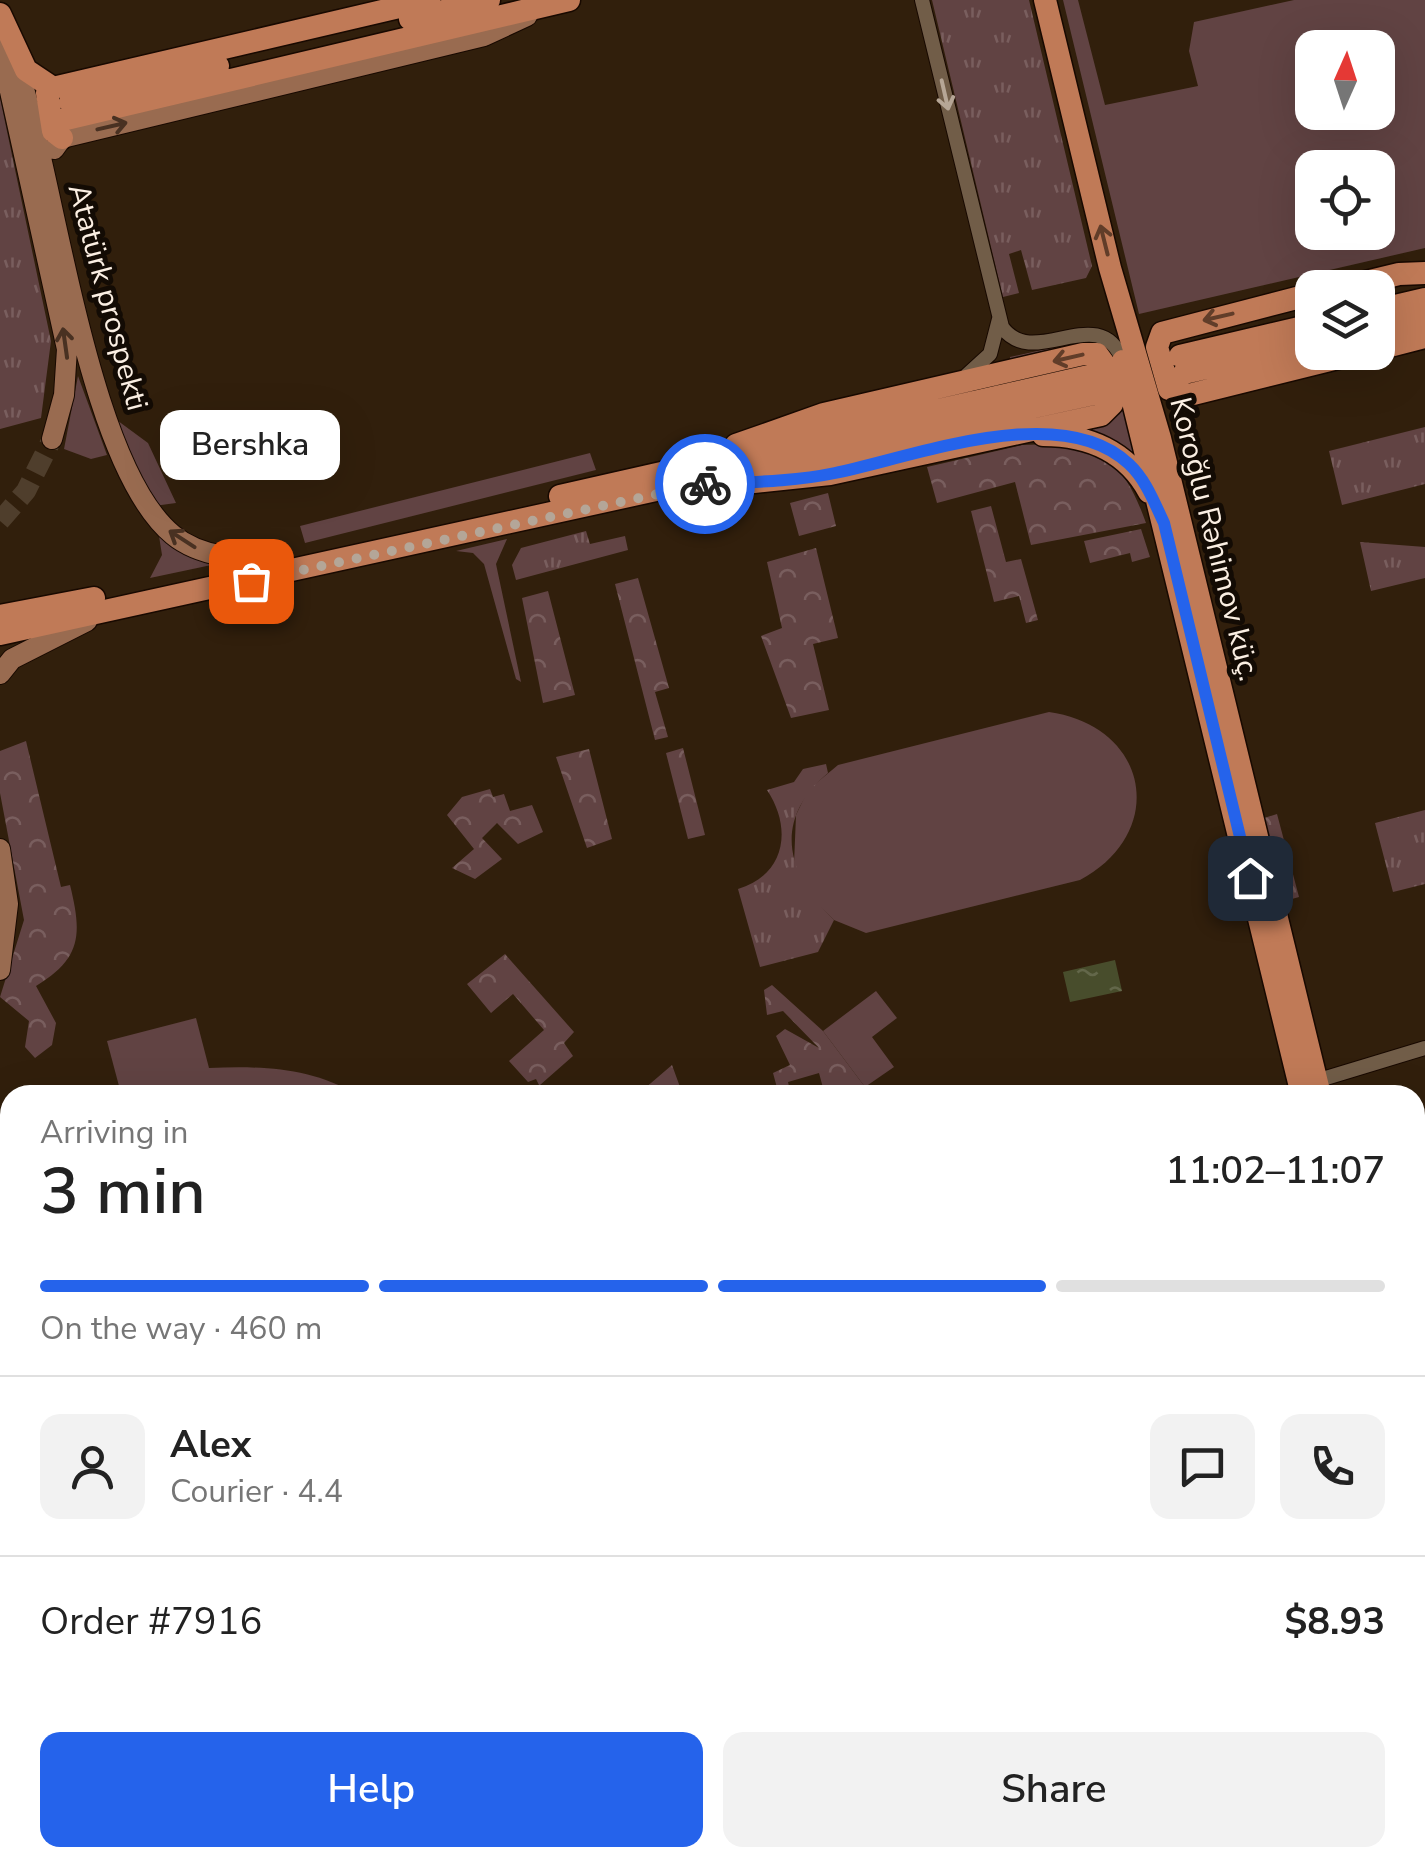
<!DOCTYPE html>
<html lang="en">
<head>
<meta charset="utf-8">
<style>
  :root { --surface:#fff; --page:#f2f2f2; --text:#222; --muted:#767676; --line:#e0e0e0; --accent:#2563eb }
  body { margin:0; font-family:"Nunito Sans",sans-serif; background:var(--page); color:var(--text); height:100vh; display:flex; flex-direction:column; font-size:38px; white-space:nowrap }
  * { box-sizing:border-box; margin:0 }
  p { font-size:32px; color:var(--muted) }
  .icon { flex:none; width:55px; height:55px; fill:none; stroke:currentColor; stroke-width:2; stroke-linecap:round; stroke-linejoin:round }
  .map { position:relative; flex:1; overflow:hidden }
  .details { position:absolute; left:0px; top:1085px; width:1425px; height:782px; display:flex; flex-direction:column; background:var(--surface); border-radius:30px 30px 0 0; box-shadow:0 10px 40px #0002 }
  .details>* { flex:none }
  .needle { width:65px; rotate:3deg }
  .buttons { position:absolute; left:1295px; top:30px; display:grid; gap:20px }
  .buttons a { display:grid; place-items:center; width:100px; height:100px; border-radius:20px; background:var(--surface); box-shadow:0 10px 40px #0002; font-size:50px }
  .pin { position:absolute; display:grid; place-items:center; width:85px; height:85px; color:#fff; margin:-42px; border-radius:20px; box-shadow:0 5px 15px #0006 }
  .courier { position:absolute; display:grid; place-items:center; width:100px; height:100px; margin:-50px; border:8px solid #2563eb; border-radius:50%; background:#fff; color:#222; box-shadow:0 2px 12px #0007 }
  .bubble { position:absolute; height:70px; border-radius:20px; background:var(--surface); box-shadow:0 10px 40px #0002; font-size:32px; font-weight:600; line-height:70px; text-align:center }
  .headline em { font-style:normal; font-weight:600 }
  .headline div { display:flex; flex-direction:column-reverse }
  .headline { display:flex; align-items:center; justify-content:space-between; height:170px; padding:0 40px }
  h1 { font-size:65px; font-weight:600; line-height:75px }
  .bar { display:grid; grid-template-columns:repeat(4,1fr); gap:15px 10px; align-content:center; height:120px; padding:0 40px }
  .bar i { height:12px; border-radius:8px; background:var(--line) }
  .bar .on { background:var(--accent) }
  .bar p { grid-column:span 4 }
  .line { display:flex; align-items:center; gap:25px; padding:0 40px; border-top:2px solid var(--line) }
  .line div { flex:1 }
  .round { display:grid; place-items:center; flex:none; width:105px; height:105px; border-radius:20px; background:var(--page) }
  .action { display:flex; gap:20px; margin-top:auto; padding:20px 40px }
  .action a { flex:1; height:115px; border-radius:20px; background:var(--accent); color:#fff; font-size:40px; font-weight:600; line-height:115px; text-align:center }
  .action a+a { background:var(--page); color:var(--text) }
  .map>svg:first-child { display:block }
</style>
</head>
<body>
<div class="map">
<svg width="1425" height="1866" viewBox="0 0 1425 1866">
  <defs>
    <pattern id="forest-crowns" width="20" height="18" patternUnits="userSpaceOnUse" patternTransform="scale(2.5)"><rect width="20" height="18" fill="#614343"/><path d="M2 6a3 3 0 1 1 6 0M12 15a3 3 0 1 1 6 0" fill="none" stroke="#795e5e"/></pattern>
    <pattern id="park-tufts" width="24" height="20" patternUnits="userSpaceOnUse" patternTransform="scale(2.5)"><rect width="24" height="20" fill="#614343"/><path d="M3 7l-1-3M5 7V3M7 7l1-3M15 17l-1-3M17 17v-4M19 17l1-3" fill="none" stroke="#795e5e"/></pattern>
    <pattern id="water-ripples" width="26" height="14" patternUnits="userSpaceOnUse" patternTransform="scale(2.5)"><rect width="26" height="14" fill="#484d2c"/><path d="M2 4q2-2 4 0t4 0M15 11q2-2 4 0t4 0" fill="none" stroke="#63674a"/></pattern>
  </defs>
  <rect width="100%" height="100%" fill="#311f0c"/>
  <path fill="#614343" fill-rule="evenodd" d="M 1063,0 L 1078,0 L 1105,105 L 1198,86 L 1189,51 L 1194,22 L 1294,0 L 1425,0 L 1425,248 L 1139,314 ZM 1312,48 L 1378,48 L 1378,112 L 1312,112 ZM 1312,168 L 1378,168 L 1378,232 L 1312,232 Z
    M 1091,339 L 1110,346 L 1142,467 L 1074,428 L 1120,414 L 1110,357 L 1010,362 L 1010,357 Z
    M 78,376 L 107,455 L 91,459 L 64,449 Z
    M 110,415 L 148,443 L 176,503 L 154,506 Z
    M 590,453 L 596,470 L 305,543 L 300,526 Z
    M 159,536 L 181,552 L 221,563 L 150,578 L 162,555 Z
    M 507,539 L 496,564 L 521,682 L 516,679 L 484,564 L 473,553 L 456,551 Z
    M 1049,712 C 1149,726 1169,832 1080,880 L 866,933 L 834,920 L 808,895 L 794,864 L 796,815 L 808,790 L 838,765 Z
    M 876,991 L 897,1018 L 872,1037 L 894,1067 L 865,1087 L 823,1031 Z
    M 196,1018 L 209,1068 C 261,1066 311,1067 357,1095 L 96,1095 L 119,1086 L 107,1041 Z
    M 10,1156 L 10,1373 L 0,1362 L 0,1172 Z"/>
  <path fill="url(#forest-crowns)" d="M 1052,444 C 1111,452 1126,468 1146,523 L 1031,545 L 1015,482 L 937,503 L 927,467 L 1022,445 Z
    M 828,493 L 836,526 L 799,536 L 790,503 Z
    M 991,506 L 1006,562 L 1021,559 L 1038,620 L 1026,623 L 1019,596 L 994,602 L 971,511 Z
    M 1141,529 L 1150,557 L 1132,562 L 1130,553 L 1090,563 L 1084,541 Z
    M 816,548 L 838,638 L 813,644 L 829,710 L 791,718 L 761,636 L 782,628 L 767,562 Z
    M 638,578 L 669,688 L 655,692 L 668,737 L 655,740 L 615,584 Z
    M 548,591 L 575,695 L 543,703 L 522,598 Z
    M 26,741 L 61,887 L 70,885 C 82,934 82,958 36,986 L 56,1023 L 52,1045 L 35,1058 L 25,1047 L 29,1021 L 0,997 L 24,920 L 0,793 L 0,751 Z
    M 683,748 L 705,835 L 688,839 L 666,753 Z
    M 589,749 L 612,839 L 587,848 L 556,757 Z
    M 490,789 L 493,797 L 504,794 L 510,811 L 532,805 L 543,832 L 518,844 L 497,823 L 482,838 L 502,859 L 475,879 L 452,868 L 474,849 L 447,815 L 462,797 Z
    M 1277,814 L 1299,897 L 1281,902 L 1261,819 Z
    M 505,954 L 574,1032 L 564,1043 L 573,1056 L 540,1085 L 549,1095 L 527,1095 L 539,1085 L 536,1079 L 528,1082 L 509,1061 L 544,1030 L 513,994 L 491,1013 L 467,984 Z
    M 772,985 L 823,1031 L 871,1095 L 825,1095 L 819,1073 L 788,1082 L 791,1095 L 779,1095 L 773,1073 L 790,1065 L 776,1036 L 785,1029 L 819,1048 L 783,1011 L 767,1015 L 764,990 Z
    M 0,1534 L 10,1543 L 10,1782 L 0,1785 Z
    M 407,1858 L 520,1858 L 510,1866 L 414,1866 Z
    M 534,1858 L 648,1858 L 636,1866 L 541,1866 Z"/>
  <path fill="url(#park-tufts)" d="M 932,0 L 1029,0 L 1092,266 L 1086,278 L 1032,290 L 1021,250 L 1009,254 L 1019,293 L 1003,297 Z
    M 0,98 L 51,341 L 41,418 L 0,429 Z
    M 1425,427 L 1425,484 L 1342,505 L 1329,451 Z
    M 586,531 L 590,544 L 625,536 L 628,550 L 516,580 L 512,565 L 521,548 Z
    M 1360,542 L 1425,547 L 1425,578 L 1371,591 Z
    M 826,764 L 828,773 C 772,820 786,874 834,920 L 818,952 L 760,967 L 738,889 C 785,875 793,829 767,790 L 794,782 L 803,769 Z
    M 1425,810 L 1425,884 L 1393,892 L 1375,823 Z
    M 672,1065 L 680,1087 L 675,1095 L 637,1095 Z
    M 10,1788 L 10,1858 L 203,1858 L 195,1866 L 0,1866 L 0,1791 Z
    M 1314,1858 L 1412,1858 L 1420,1866 L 1305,1866 Z"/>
  <path fill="url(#water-ripples)" d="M 1115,960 L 1122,991 L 1070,1002 L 1063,972 Z
    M 8,1822 L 10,1858 L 79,1858 L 83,1866 L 2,1866 L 3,1827 Z"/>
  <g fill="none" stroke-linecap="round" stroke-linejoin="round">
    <path stroke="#4f3e2c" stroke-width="20" stroke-dasharray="20 10" stroke-linecap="butt" d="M 0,521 L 26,491 L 52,439"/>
    <g stroke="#180900" stroke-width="16">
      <path id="street" d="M 922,0 L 1002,327 C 1034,372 1099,299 1123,361
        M 967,375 L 990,354 L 999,319
        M 1316,1081 L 1425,1048
        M 1415,1355 L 1425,1345
        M 1074,1858 L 1083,1866
        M 665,1866 L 679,1858"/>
    </g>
    <g stroke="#180900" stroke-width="22">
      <path id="secondary" d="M 0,27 L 9,87 L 67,349 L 64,395 L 52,439
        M 15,60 C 55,173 85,463 173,535 C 201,558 241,559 275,560
        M 54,149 L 62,138 L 484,36 L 527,16
        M 0,674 L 12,659 L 87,621
        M 0,849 L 8,904 L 0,970
        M 0,1493 L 10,1503
        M 0,1520 L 10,1529
        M 335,1858 L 343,1866
        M 358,1858 L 366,1866"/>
    </g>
    <g stroke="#180900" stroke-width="25">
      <path id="primary" d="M 1045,0 L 1110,268 L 1160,438 L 1320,1095
        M 0,14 L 26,70 L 53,88 L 429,0
        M 410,19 L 489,0
        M 53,88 L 47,93 L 53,131 L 62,138
        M 70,102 L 218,66
        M 62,120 L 569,0
        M 1341,288 L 1399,274 L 1425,273
        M 1312,294 L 1162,333 L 1157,347 L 1169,389 L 1189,395 L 1362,352
        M 1378,310 L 1425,299
        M 1378,329 L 1425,318
        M 1378,349 L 1425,337
        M 1180,356 L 1312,325
        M 1123,361 L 1302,1095
        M 1184,373 L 1312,344
        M 1043,435 C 1088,435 1127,451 1149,492
        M 736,445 L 824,414 L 1083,354 L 1097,354 L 1105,365 L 1112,404 L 1101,415 L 830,474 L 754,482
        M 560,496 L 1093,375
        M 0,616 L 94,598
        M 0,634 L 1098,393
        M 1415,1498 L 1425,1541
        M 1415,1574 L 1425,1615"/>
    </g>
    <use href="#street" stroke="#715d48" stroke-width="14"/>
    <use href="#secondary" stroke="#996b50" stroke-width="20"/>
    <use href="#primary" stroke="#c07a57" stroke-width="22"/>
  </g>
  <defs><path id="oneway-shaft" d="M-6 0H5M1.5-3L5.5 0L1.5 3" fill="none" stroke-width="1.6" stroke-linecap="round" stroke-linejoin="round" transform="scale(2.5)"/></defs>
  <use stroke="#b6a696" href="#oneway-shaft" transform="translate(945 95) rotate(77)"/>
  <g stroke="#493122">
    <use href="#oneway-shaft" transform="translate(112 126) rotate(-13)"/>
    <use href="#oneway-shaft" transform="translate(65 343) rotate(-98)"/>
    <use href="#oneway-shaft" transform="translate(182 539) rotate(-147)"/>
  </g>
  <g stroke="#613d29">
    <use href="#oneway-shaft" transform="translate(1104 240) rotate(-104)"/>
    <use href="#oneway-shaft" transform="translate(1218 317) rotate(167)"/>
    <use href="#oneway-shaft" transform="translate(1068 358) rotate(167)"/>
  </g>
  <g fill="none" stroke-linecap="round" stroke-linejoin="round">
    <path stroke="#b4a698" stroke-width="10" stroke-dasharray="0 18" d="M 251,581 L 705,484"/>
    <path stroke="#2563eb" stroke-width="12" d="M 705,484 C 748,482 792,482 835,473 C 914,457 1061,399 1129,464 C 1146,480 1154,502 1164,523 L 1250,878"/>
  </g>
  <g text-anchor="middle" stroke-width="10" stroke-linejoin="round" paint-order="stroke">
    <g font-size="30" fill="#fbefe3" stroke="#130b04">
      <text transform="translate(108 297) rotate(75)" y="10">Atatürk prospekti</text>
      <text transform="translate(1215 539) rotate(76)" y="10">Koroğlu Rəhimov küç.</text>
    </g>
  </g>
</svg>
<div class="buttons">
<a><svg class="needle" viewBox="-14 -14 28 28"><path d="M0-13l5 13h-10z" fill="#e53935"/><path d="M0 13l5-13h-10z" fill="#767676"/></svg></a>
<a><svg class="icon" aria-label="locate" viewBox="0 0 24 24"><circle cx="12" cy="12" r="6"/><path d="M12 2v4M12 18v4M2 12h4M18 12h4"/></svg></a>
<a><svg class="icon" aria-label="layers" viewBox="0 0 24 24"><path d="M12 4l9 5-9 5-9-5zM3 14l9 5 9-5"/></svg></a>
</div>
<div class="pin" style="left:251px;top:581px;background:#ea580c"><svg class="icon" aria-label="bag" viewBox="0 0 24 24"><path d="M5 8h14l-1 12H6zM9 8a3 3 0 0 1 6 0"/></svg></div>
<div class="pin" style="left:1250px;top:878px;background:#1f2937"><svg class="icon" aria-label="home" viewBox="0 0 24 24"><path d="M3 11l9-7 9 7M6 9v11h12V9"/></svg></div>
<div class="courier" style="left:705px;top:484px"><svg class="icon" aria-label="bike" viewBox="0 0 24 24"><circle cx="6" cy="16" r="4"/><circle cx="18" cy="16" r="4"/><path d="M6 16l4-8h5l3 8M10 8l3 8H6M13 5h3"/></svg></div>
<div class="bubble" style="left:160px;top:410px;width:180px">Bershka</div>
<section class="details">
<div class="headline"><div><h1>3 min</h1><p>Arriving in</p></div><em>11:02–11:07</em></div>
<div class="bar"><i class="on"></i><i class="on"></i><i class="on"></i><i></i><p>On the way · 460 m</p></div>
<div class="line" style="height:180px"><a class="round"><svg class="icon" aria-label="person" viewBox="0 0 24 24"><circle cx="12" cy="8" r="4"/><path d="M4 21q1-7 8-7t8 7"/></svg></a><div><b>Alex</b><p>Courier · 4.4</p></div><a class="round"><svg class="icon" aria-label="chat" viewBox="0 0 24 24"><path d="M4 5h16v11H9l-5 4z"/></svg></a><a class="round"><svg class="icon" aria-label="phone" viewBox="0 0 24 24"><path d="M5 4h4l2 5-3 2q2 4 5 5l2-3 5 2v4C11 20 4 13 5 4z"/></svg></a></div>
<div class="line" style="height:130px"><div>Order #7916</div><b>$8.93</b></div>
<div class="action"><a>Help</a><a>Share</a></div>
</section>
</div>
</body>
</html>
